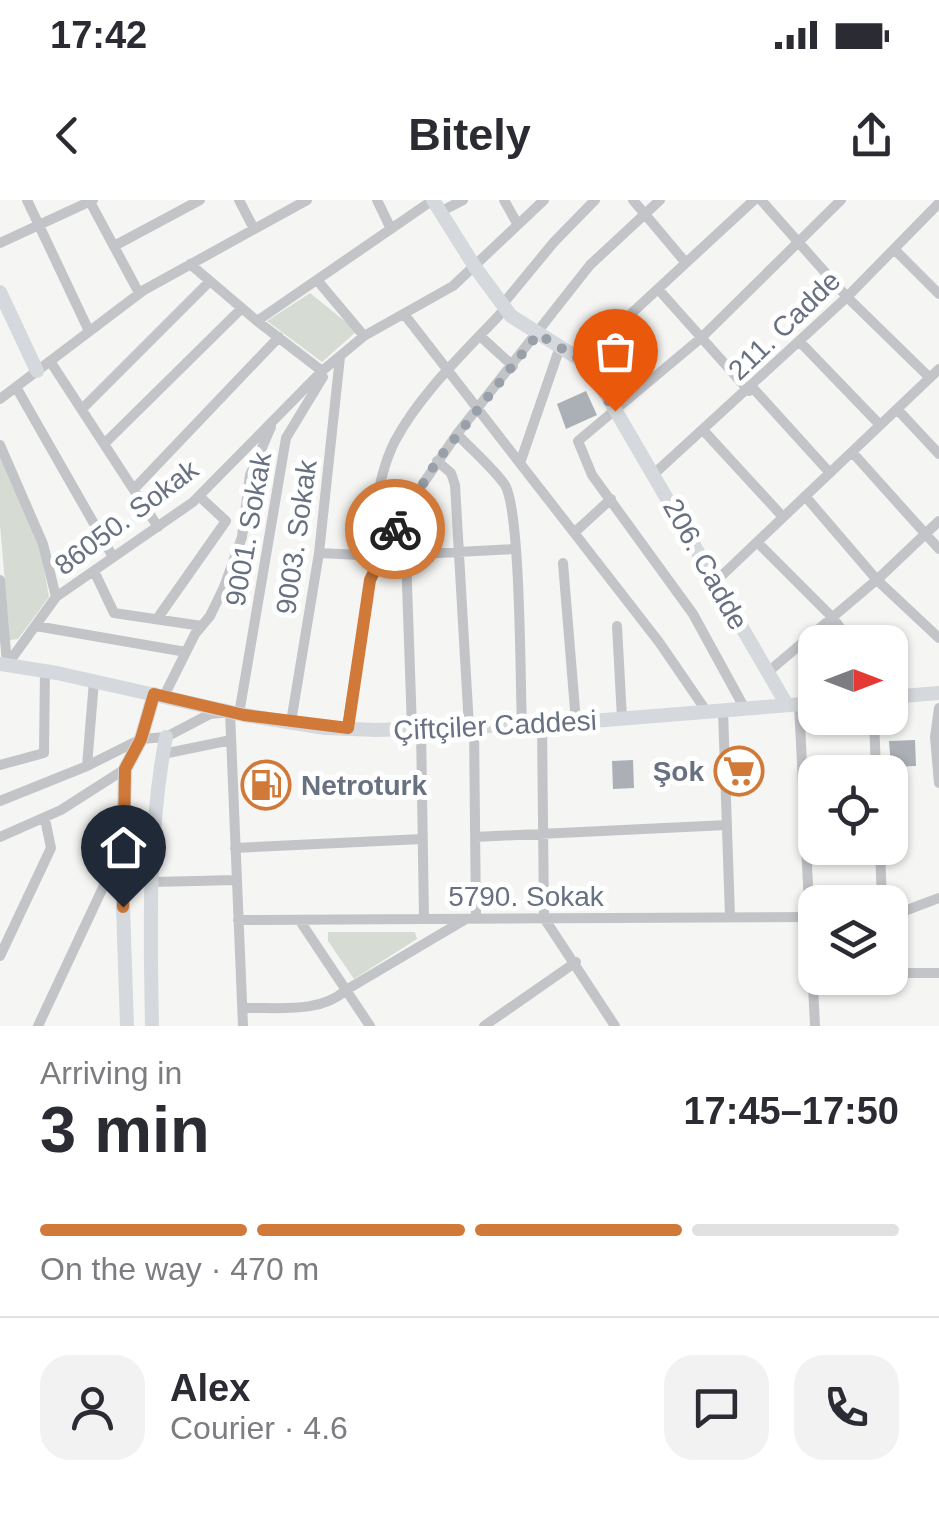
<!DOCTYPE html>
<html lang="en">
<head>
<meta charset="utf-8">
<style>
  :root { --surface:#fff; --page:#f2f2f3; --text:#2b2b33; --muted:#7c7c81; --line:#e1e1e2; --accent:#d07938 }
  body { margin:0; font-family:Arial,sans-serif; background:var(--page); color:var(--text); height:100vh; display:flex; flex-direction:column; font-size:38px; white-space:nowrap }
  * { box-sizing:border-box; margin:0 }
  p { font-size:32px; color:var(--muted) }
  .icon { flex:none; width:55px; height:55px; fill:none; stroke:currentColor; stroke-width:2; stroke-linecap:round; stroke-linejoin:round }
  .map { position:relative; height:826px; overflow:hidden }
  .panel { display:flex; flex-direction:column; background:var(--surface); flex:1 }
  .panel>* { flex:none }
  .needle { width:65px; rotate:90deg }
  .fabs { position:absolute; left:798px; top:425px; display:grid; gap:20px }
  .fabs a { display:grid; place-items:center; width:110px; height:110px; border-radius:20px; background:var(--surface); box-shadow:0 2px 8px #0004; font-size:50px }
  .pin { position:absolute; display:grid; place-items:center; width:85px; height:85px; color:#fff; margin:-102px -42px; border-radius:50% 50% 50% 0; rotate:-45deg; box-shadow:0 0 10px #0007 }
  .pin .icon { rotate:45deg }
  .courier { position:absolute; display:grid; place-items:center; width:100px; height:100px; margin:-50px; border:8px solid #d07938; border-radius:50%; background:#fff; color:#222; box-shadow:0 2px 12px #0007 }
  .head em { font-style:normal; font-weight:600 }
  .head div { display:flex; flex-direction:column-reverse }
  .head { display:flex; align-items:center; justify-content:space-between; height:170px; padding:0 40px }
  h1 { font-size:65px; font-weight:600; line-height:75px }
  .bar { display:grid; grid-template-columns:repeat(4,1fr); gap:15px 10px; align-content:center; height:120px; padding:0 40px }
  .bar i { height:12px; border-radius:8px; background:var(--line) }
  .bar .active { background:var(--accent) }
  .bar p { grid-column:span 4 }
  .line { display:flex; align-items:center; gap:25px; padding:0 40px; border-top:2px solid var(--line) }
  .line div { flex:1 }
  .round { display:grid; place-items:center; flex:none; width:105px; height:105px; border-radius:30px; background:var(--page) }
  .status { display:flex; justify-content:space-between; align-items:center; height:70px; padding:0 50px; background:var(--surface); direction:ltr }
  .status svg { height:28px; fill:currentColor }
  header { display:flex; justify-content:space-between; align-items:center; height:130px; padding:0 40px; background:var(--surface); font-size:45px; font-weight:600 }
  .map>svg:first-child { display:block }
</style>
</head>
<body>
<div class="status"><b>17:42</b><svg viewBox="0 0 49 12"><path d="M0 12V9h3v3zM5 12V6h3v6zM10 12V3h3v9zM15 12V0h3v12zM26 1h20v11H26zM47 4h2v5h-2z"/></svg></div>
<header><svg class="icon" aria-label="back" viewBox="0 0 24 24"><path d="M15 5l-7 7 7 7"/></svg>Bitely<svg class="icon" aria-label="share" viewBox="0 0 24 24"><path d="M12 15V3M7 8l5-5 5 5M5 13v7h14v-7"/></svg></header>
<div class="map">
<svg width="939" height="826" viewBox="0 0 939 826">
  <rect width="100%" height="100%" fill="#f5f6f3"/>
  <path fill="#d6dcd4" d="M 310,93 L 357,131 L 322,162 L 267,121 Z
    M 0,256 L 40,345 L 49,397 L 18,439 L 10,440 L 0,325 Z
    M 328,732 L 415,732 L 417,739 L 354,779 L 328,741 Z"/>
  <path fill="#abafb6" d="M 586,191 L 597,215 L 566,229 L 557,204 Z
    M 915,540 L 916,566 L 891,567 L 889,541 Z
    M 633,560 L 634,588 L 613,589 L 612,561 Z
    M 282,569 L 283,602 L 249,603 L 248,570 Z"/>
  <g fill="none" stroke-linecap="round" stroke-linejoin="round">
    <path stroke="#c2c4c8" stroke-width="10" d="M 27,0 L 89,131
      M 89,0 L 139,93
      M 239,0 L 254,29
      M 377,0 L 391,29
      M 504,0 L 518,25
      M 633,0 L 686,63
      M 761,0 L 847,97 L 930,178
      M 440,12 L 463,0
      M 0,43 L 93,0
      M 116,45 L 200,0
      M 894,49 L 939,94
      M 190,64 L 257,121 L 322,171 L 364,136 L 453,86 L 544,0
      M 317,80 L 364,136
      M 658,89 L 749,191
      M 502,105 L 554,42 L 595,0
      M 404,114 L 659,442 L 707,512
      M 257,121 L 433,0
      M 480,136 L 513,166
      M 800,142 L 880,225
      M 581,160 L 754,0
      M 50,161 L 158,327
      M 16,187 L 113,357
      M 752,187 L 830,273
      M 0,199 L 144,90 L 307,0
      M 82,209 L 210,81
      M 897,209 L 939,254
      M 703,230 L 783,317
      M 457,234 C 471,249 494,269 505,285 C 521,312 520,483 522,525
      M 104,244 L 242,108
      M 0,245 L 43,344 L 56,397
      M 852,252 L 939,349
      M 437,261 L 451,273 L 455,285 L 469,527
      M 520,263 L 560,147
      M 655,273 L 847,97 L 939,3
      M 134,289 L 279,137
      M 805,296 L 877,380 L 939,438
      M 575,332 L 611,299
      M 757,342 L 833,418 L 851,442
      M 319,353 L 381,356 L 515,349
      M 406,355 L 412,529
      M 370,356 C 372,322 379,272 395,241 C 421,192 467,150 505,109
      M 563,363 L 576,522
      M 94,371 L 114,413 L 202,426
      M 0,380 L 7,464
      M 714,383 L 939,169
      M 157,419 L 226,321 L 199,296
      M 36,426 L 186,452
      M 617,426 L 622,518
      M 7,465 L 56,397 L 193,302 L 322,171
      M 768,472 L 880,377 L 939,321
      M 164,496 L 195,434 L 210,416 L 224,387 L 242,337 L 250,275 L 271,227
      M 799,504 L 815,826
      M 939,508 L 935,537 L 939,583
      M 745,509 L 693,414 L 592,275 L 578,241 L 701,138 L 841,0
      M 723,510 L 730,717
      M 239,514 L 286,238 L 323,177
      M 874,518 L 876,572
      M 291,522 L 319,353 L 340,157
      M 542,524 L 544,718 L 615,826
      M 474,526 L 476,719
      M 347,528 L 370,380 L 412,300 L 457,234 L 590,65 L 660,0
      M 421,529 L 424,719
      M 163,554 L 231,540
      M 0,565 L 44,553 L 45,471
      M 87,566 L 94,481
      M 0,601 L 87,566 L 141,539 L 166,537 L 210,514 L 230,512 L 243,826
      M 0,637 L 61,610 L 125,569
      M 475,637 L 727,625
      M 235,648 L 422,639
      M 880,648 L 882,702
      M 153,682 L 236,680
      M 890,712 L 907,710 L 939,698
      M 238,720 L 815,717
      M 300,721 L 370,826
      M 0,756 L 51,648 L 45,619
      M 890,773 L 939,773
      M 243,808 C 277,807 320,814 346,790 L 466,719
      M 38,826 L 121,649
      M 484,826 L 576,762"/>
    <path stroke="#d5d8dc" stroke-width="14" d="M 433,0 L 475,67 L 511,116 L 581,160 L 606,194 L 787,505
      M 0,92 L 37,171
      M 0,464 L 57,473 L 244,515 L 325,528 L 377,530 L 568,523 L 815,503
      M 890,497 L 939,493
      M 127,826 L 122,676 L 125,569 L 141,539 L 154,494
      M 152,826 C 150,730 148,631 166,537"/>
  </g>
  <g fill="none" stroke-linecap="round" stroke-linejoin="round">
    <path stroke="#99a0a9" stroke-width="10" stroke-dasharray="0 18" d="M 395,329 L 437,261 L 538,134 L 581,160 L 615,211"/>
    <path stroke="#d07938" stroke-width="12" d="M 123,707 L 125,569 L 141,539 L 154,494 L 244,515 L 348,528 L 370,380 L 395,329"/>
  </g>
  <defs>
    <g id="supermarket-ring" transform="scale(2.5)"><circle r="9.5" fill="#fff" stroke="#d07938" stroke-width="1.5"/><path d="M-6-5.5h2.5l.6 2H6L4.5 2H-2.5L-4.4-4H-6ZM-1.5 3.2a1.3 1.3 0 1 0 .1 0ZM3 3.2a1.3 1.3 0 1 0 .1 0Z" fill="#d07938"/></g>
    <g id="fuel-ring" transform="scale(2.5)"><circle r="9.5" fill="#fff" stroke="#d07938" stroke-width="1.5"/><path d="M-5.5-6h7V0h2V4h1.3V-2.5L3-4.5l.8-.8L6-3V5H2.5V1h-1V6h-7ZM-4.2-4.7v3.2H.2V-4.7Z" fill="#d07938"/></g>
  </defs>
  <g fill-rule="evenodd">
    <use href="#supermarket-ring" x="739" y="571"/>
    <use href="#fuel-ring" x="266" y="585"/>
  </g>
  <g text-anchor="middle" stroke-width="10" stroke-linejoin="round" paint-order="stroke">
    <g font-size="28" fill="#687181" stroke="#fff">
      <text transform="translate(784 125) rotate(-44)" y="10">211. Cadde</text>
      <text transform="translate(126 317) rotate(-37)" y="10">86050. Sokak</text>
      <text transform="translate(248 329) rotate(-80)" y="10">9001. Sokak</text>
      <text transform="translate(296 337) rotate(-82)" y="10">9003. Sokak</text>
      <text transform="translate(706 364) rotate(61)" y="10">206. Cadde</text>
      <text transform="translate(495 525) rotate(-3)" y="10">Çiftçiler Caddesi</text>
      <text x="526" y="706">5790. Sokak</text>
    </g>
    <g font-size="28" font-weight="bold" fill="#687181" stroke="#fff" text-anchor="end">
      <text x="704" y="581">Şok</text>
      <text x="301" y="595" text-anchor="start">Netroturk</text>
    </g>
  </g>
</svg>
<div class="fabs">
<a><svg class="needle" viewBox="-14 -14 28 28"><path d="M0-13l5 13h-10z" fill="#e53935"/><path d="M0 13l5-13h-10z" fill="#7c7c81"/></svg></a>
<a><svg class="icon" aria-label="locate" viewBox="0 0 24 24"><circle cx="12" cy="12" r="6"/><path d="M12 2v4M12 18v4M2 12h4M18 12h4"/></svg></a>
<a><svg class="icon" aria-label="layers" viewBox="0 0 24 24"><path d="M12 4l9 5-9 5-9-5zM3 14l9 5 9-5"/></svg></a>
</div>
<div class="pin" style="left:615px;top:211px;background:#ea580c"><svg class="icon" aria-label="bag" viewBox="0 0 24 24"><path d="M5 8h14l-1 12H6zM9 8a3 3 0 0 1 6 0"/></svg></div>
<div class="pin" style="left:123px;top:707px;background:#1f2937"><svg class="icon" aria-label="home" viewBox="0 0 24 24"><path d="M3 11l9-7 9 7M6 9v11h12V9"/></svg></div>
<div class="courier" style="left:395px;top:329px"><svg class="icon" aria-label="bike" viewBox="0 0 24 24"><circle cx="6" cy="16" r="4"/><circle cx="18" cy="16" r="4"/><path d="M6 16l4-8h5l3 8M10 8l3 8H6M13 5h3"/></svg></div>
</div>
<section class="panel">
<div class="head"><div><h1>3 min</h1><p>Arriving in</p></div><em>17:45–17:50</em></div>
<div class="bar"><i class="active"></i><i class="active"></i><i class="active"></i><i></i><p>On the way · 470 m</p></div>
<div class="line" style="height:180px"><a class="round"><svg class="icon" aria-label="person" viewBox="0 0 24 24"><circle cx="12" cy="8" r="4"/><path d="M4 21q1-7 8-7t8 7"/></svg></a><div><b>Alex</b><p>Courier · 4.6</p></div><a class="round"><svg class="icon" aria-label="chat" viewBox="0 0 24 24"><path d="M4 5h16v11H9l-5 4z"/></svg></a><a class="round"><svg class="icon" aria-label="phone" viewBox="0 0 24 24"><path d="M5 4h4l2 5-3 2q2 4 5 5l2-3 5 2v4C11 20 4 13 5 4z"/></svg></a></div>
</section>
</body>
</html>
